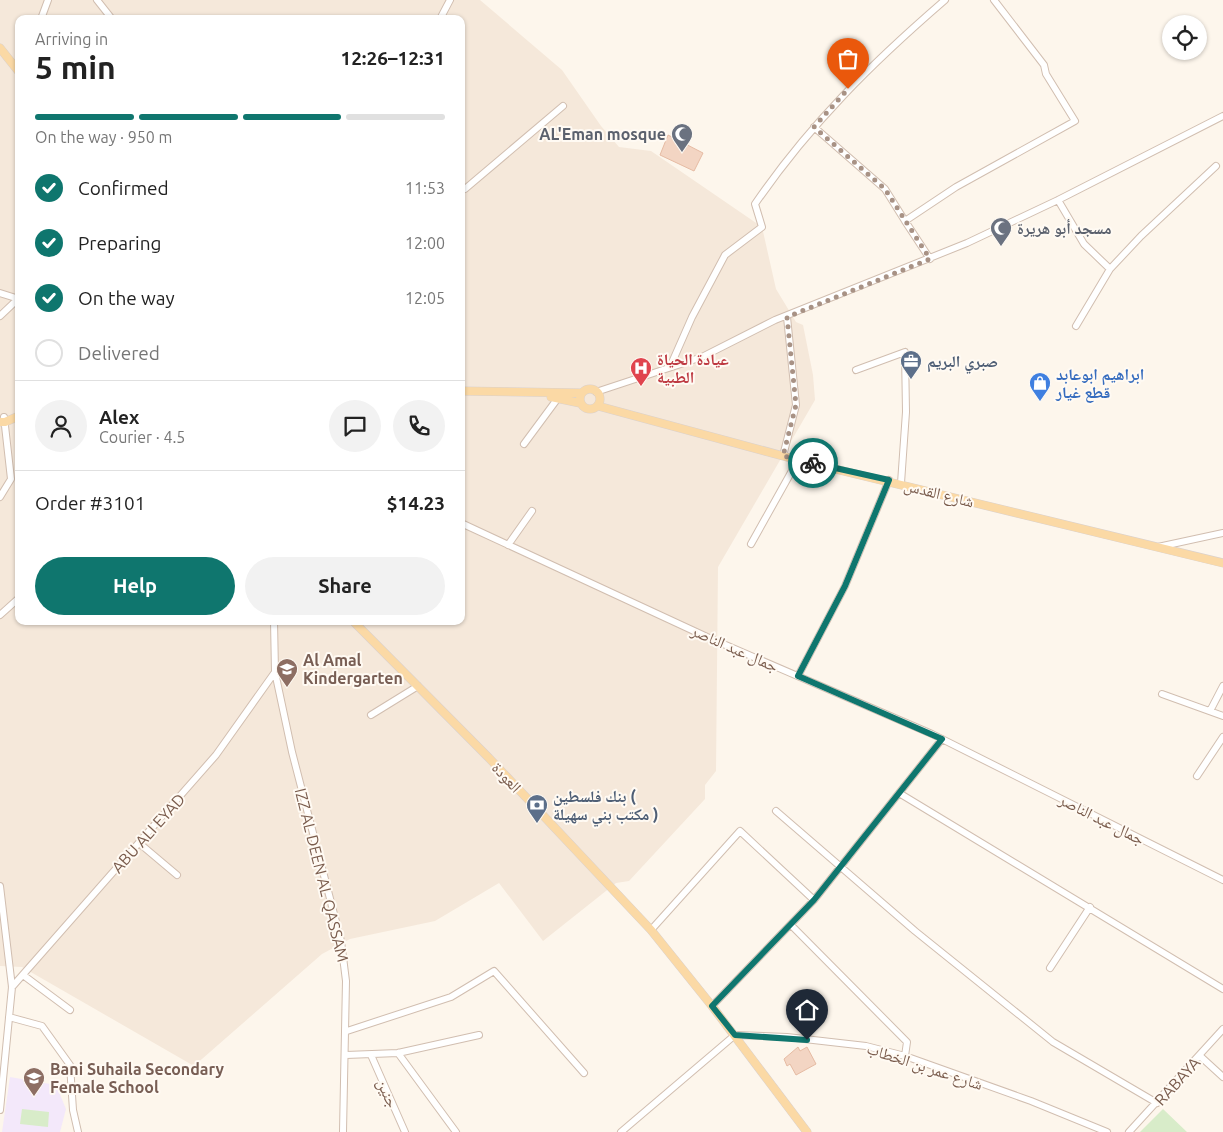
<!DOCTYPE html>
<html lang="en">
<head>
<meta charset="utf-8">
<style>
  :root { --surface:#fff; --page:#f2f2f2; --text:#222; --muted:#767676; --line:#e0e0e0; --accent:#0f766e }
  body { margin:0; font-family:Ubuntu,"Noto Naskh Arabic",sans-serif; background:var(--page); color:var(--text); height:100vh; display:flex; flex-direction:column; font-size:19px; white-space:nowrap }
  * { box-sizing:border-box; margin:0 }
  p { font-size:16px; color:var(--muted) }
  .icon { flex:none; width:28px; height:28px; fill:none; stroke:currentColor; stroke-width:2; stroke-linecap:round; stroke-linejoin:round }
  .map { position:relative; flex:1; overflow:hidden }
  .sheet { position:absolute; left:15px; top:15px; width:450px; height:610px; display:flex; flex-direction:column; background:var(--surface); border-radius:10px; box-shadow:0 1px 4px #0004 }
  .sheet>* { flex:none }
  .tools { position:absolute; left:1162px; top:15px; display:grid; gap:10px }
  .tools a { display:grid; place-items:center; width:45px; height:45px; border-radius:50%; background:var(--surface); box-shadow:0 1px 4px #0004; font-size:25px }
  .pin { position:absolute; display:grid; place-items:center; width:42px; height:42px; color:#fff; margin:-51px -21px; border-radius:50% 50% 50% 0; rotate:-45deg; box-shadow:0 0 5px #0007 }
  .pin .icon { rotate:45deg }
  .courier { position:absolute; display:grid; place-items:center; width:50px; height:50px; margin:-25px; border:4px solid #0f766e; border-radius:50%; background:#fff; color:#222; box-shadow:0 1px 6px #0007 }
  .headline em { font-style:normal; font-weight:700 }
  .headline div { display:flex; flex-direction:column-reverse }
  .headline { display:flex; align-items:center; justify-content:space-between; height:85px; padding:0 20px }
  h1 { font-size:32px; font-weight:700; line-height:38px }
  .bar { display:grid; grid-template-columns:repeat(4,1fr); gap:8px 5px; align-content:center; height:60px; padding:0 20px }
  .bar i { height:6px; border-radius:4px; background:var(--line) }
  .bar .current { background:var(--accent) }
  .bar p { grid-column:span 4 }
  .line { display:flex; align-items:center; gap:12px; padding:0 20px; border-top:1px solid var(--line) }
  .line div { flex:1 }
  .round { display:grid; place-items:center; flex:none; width:52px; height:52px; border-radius:26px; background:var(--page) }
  ol { padding:0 20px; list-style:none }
  li { display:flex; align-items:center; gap:15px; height:55px }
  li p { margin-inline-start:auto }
  li .icon { padding:5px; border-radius:50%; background:var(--accent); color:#fff; stroke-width:4 }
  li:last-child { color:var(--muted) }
  li i { width:28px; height:28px; border:2px solid var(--line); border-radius:50% }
  .cta { display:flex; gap:10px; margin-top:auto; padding:10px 20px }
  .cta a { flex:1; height:58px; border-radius:30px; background:var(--accent); color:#fff; font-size:20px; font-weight:700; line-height:58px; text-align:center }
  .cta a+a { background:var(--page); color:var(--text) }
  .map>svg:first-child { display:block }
</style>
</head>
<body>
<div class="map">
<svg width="1223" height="1132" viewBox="0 0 1223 1132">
  <rect width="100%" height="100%" fill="#fdf6ec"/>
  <path fill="#f5e8da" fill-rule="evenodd" d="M 0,0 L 480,0 L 562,70 L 601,126 L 619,147 L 651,151 L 762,227 L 776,289 L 796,322 L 803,325 L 813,375 L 815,400 L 718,567 L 716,771 L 705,785 L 705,799 L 629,881 L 616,883 L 543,941 L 499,883 L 435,921 L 350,939 L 322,954 L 194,1066 L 22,967 L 0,966 ZM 19,19 L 461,19 L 461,621 L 19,621 Z"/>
  <path fill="#f3e8fa" d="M 10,1077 L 56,1085 L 66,1109 L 60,1132 L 2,1132 Z"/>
  <path fill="#d8ecc9" d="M 22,1109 L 49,1112 L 48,1127 L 20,1124 Z
    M 1163,1109 L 1187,1132 L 1140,1132 Z"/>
  <path fill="#f3d5c3" stroke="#e6bba3" d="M 668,135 L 703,153 L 694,171 L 660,155 Z
    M 798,1047 L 800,1051 L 807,1047 L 816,1064 L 796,1075 L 790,1064 L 787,1066 L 784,1059 Z"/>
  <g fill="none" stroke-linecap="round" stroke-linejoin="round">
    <g stroke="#d1beb0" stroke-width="8">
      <path id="minor" d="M 97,0 L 112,19
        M 41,19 L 48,0
        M 440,19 L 450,0
        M 814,127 L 885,189 L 905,221
        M 461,185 L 465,189 L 563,106
        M 1058,200 L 1084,244 L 1110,269
        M 930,259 L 905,221 L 956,187 L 1075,121 L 1046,74 L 1044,65 L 994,0
        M 0,293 L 19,299
        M 0,316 L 19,298
        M 1076,326 L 1110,269 L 1141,236 L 1216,166
        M 670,367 L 692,317 L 725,255 L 762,227 L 755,204 C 810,124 872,63 945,0
        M 856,370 L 905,352 L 906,412 L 901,483
        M 596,392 L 702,357 L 775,320 L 967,243 L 1058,200 L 1223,116
        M 524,444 L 558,398
        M 783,456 L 796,405 L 787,317
        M 0,497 L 11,479 L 4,417
        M 461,523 L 707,637 L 932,734 L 1223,880
        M 751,544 L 798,460
        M 508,545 L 532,511
        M 1158,547 L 1223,533
        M 0,615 L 19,598
        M 274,621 L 275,672 L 292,752 L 341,941 L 346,981 L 343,1132
        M 798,676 L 845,586 L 889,480
        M 1162,694 L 1223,716
        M 1210,711 L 1223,686
        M 371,715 L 418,686
        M 1197,776 L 1223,737
        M 899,793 L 1223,989
        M 776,811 L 915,931 L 1053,1042 L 1157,1103
        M 139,843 L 177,875
        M 0,886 L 12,987 L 0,1110
        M 791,925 L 907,1042 L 905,1056
        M 651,930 L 740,831 L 814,900
        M 1050,968 L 1090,907
        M 23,975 L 70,1010
        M 12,987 L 216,755 L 275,672
        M 712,1006 L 814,900 L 942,739
        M 9,1017 L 42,1026 L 70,1065 L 73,1110 L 78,1132
        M 347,1031 L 451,997 L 494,971 L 584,1073
        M 398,1053 L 456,1132
        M 346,1055 L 398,1053 L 479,1035
        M 371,1055 L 405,1132
        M 1200,1056 L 1223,1077
        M 621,1132 L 735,1035 L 787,1037 L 866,1046 L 905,1056 L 1031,1101 L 1107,1132
        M 1129,1132 L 1223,1029"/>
    </g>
    <g stroke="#dad1cd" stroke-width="9">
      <path id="major" d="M 0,48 L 19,72
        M580 399a10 10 0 1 1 20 0a10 10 0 1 1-20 0Z
        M 461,391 L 582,393
        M 551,397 L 580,403
        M 598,406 L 798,460 L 1223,563
        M 0,422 L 5,422 L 19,416
        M 353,621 L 489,758 L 651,930 L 712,1006 L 807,1132"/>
    </g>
    <use href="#minor" stroke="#fff" stroke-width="6"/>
    <use href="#major" stroke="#fbd9a5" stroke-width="8"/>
  </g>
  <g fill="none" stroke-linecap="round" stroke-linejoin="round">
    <path stroke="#a89285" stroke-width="5" stroke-dasharray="0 9" d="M 813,463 L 783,456 L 796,405 L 787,317 L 930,259 L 885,189 L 814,127 L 848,89"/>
    <path stroke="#0f766e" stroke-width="6" d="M 807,1040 L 735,1035 L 712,1006 L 814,900 L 942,739 L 798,676 L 845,586 L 889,480 L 813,463"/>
  </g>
  <defs>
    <g id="mosque-pin" transform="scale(1.125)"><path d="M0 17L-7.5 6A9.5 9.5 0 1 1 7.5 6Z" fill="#6b7280" stroke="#fffaf3"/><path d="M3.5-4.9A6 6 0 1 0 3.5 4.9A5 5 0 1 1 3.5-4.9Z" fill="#fff"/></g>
    <g id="office-pin" transform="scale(1.125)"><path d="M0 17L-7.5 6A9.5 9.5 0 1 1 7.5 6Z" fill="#5c6f8a" stroke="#fffaf3"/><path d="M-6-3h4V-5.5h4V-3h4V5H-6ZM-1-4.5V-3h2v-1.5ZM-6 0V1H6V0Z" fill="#fff"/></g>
    <g id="hospital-pin" transform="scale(1.125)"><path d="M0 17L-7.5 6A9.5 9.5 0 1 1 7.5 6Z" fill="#e0444e" stroke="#fffaf3"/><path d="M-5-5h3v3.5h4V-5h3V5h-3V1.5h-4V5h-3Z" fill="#fff"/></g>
    <g id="shop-pin" transform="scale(1.125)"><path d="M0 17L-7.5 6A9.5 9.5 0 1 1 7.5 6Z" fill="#3f7fe0" stroke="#fffaf3"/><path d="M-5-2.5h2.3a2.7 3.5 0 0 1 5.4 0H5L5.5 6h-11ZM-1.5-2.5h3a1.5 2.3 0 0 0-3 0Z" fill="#fff"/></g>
    <g id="school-pin" transform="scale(1.125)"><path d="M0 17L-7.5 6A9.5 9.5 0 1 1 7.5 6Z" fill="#8d6e63" stroke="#fffaf3"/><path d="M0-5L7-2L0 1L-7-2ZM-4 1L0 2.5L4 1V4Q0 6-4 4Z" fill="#fff"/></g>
    <g id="bank-pin" transform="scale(1.125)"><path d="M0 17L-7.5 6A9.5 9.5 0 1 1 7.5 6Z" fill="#5c6f8a" stroke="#fffaf3"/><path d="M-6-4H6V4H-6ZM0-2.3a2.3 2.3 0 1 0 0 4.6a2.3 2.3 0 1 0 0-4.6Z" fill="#fff"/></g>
  </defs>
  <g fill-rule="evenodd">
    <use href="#mosque-pin" x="682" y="134"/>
    <use href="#mosque-pin" x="1001" y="228"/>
    <use href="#office-pin" x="911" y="361"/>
    <use href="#hospital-pin" x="641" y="368"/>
    <use href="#shop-pin" x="1040" y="383"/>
    <use href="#school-pin" x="287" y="669"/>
    <use href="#bank-pin" x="537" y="805"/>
    <use href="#school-pin" x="34" y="1078"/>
  </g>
  <g text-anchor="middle" stroke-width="4" stroke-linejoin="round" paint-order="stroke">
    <g font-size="16" font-weight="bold" fill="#5b616d" stroke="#fffaf3" text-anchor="end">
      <text x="666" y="140">AL'Eman mosque</text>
      <text x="1017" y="234" text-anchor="start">مسجد أبو هريرة</text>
    </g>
    <g font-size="16" font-weight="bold" fill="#be3a42" stroke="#fffaf3" text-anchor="start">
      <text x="657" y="365">عيادة الحياة<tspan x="657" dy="18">الطبية</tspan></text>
    </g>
    <g font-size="16" font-weight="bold" fill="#4e5e75" stroke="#fffaf3" text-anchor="start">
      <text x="927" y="367">صبري البريم</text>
      <text x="553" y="802">بنك فلسطين (<tspan x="553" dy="18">مكتب بني سهيلة )</tspan></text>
    </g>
    <g font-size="16" font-weight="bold" fill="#366cbe" stroke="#fffaf3" text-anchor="start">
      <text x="1056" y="380">ابراهيم ابوعابد<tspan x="1056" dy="18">قطع غيار</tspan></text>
    </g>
    <g font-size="16" fill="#7a5c4d" stroke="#fffaf3">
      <text transform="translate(939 493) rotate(14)" y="6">شارع القدس</text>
      <text transform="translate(735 648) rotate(24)" y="6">جمال عبد الناصر</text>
      <text transform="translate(507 777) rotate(47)" y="6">العودة</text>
      <text transform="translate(1102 819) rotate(27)" y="6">جمال عبد الناصر</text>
      <text transform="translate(148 833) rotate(-48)" y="6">ABU ALI EYAD</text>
      <text transform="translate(322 875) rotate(76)" y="6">IZZ AL DEEN AL QASSAM</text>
      <text transform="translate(925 1066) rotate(18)" y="6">شارع عمر بن الخطاب</text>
      <text transform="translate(1177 1081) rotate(-48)" y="6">RABAYA</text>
      <text transform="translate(388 1093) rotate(66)" y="6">جنين</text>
    </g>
    <g font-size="16" font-weight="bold" fill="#785e54" stroke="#fffaf3" text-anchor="start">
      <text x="303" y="666">Al Amal<tspan x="303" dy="18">Kindergarten</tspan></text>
      <text x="50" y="1075">Bani Suhaila Secondary<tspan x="50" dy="18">Female School</tspan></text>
    </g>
  </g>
</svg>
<div class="tools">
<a><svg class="icon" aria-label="locate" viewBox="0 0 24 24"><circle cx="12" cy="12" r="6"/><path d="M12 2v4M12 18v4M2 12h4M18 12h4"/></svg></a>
</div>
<div class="pin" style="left:848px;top:89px;background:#ea580c"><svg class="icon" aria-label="bag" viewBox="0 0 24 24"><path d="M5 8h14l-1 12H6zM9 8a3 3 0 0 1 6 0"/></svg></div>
<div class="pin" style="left:807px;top:1040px;background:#1f2937"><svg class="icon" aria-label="home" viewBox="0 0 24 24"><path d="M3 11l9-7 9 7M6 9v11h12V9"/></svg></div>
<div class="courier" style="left:813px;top:463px"><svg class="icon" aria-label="bike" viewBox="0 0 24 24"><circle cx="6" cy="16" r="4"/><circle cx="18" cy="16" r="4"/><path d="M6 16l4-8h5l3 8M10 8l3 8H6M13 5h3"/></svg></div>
<section class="sheet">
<div class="headline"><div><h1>5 min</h1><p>Arriving in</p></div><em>12:26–12:31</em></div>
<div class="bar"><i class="current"></i><i class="current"></i><i class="current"></i><i></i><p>On the way · 950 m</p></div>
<ol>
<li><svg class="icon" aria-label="check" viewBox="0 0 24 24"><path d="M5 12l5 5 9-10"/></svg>Confirmed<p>11:53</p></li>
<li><svg class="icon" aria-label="check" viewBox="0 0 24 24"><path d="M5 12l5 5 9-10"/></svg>Preparing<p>12:00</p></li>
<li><svg class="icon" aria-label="check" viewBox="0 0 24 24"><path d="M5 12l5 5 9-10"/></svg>On the way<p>12:05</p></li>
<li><i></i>Delivered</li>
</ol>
<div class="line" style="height:90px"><a class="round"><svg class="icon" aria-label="person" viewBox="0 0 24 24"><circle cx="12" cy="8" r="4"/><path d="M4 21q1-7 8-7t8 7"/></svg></a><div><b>Alex</b><p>Courier · 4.5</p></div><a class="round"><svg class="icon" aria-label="chat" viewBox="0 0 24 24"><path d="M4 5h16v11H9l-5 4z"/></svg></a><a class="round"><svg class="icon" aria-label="phone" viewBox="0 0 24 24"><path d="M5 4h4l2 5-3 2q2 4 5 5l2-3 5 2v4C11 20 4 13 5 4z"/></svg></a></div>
<div class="line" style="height:65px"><div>Order #3101</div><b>$14.23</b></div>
<div class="cta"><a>Help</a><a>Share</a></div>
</section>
</div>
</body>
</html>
